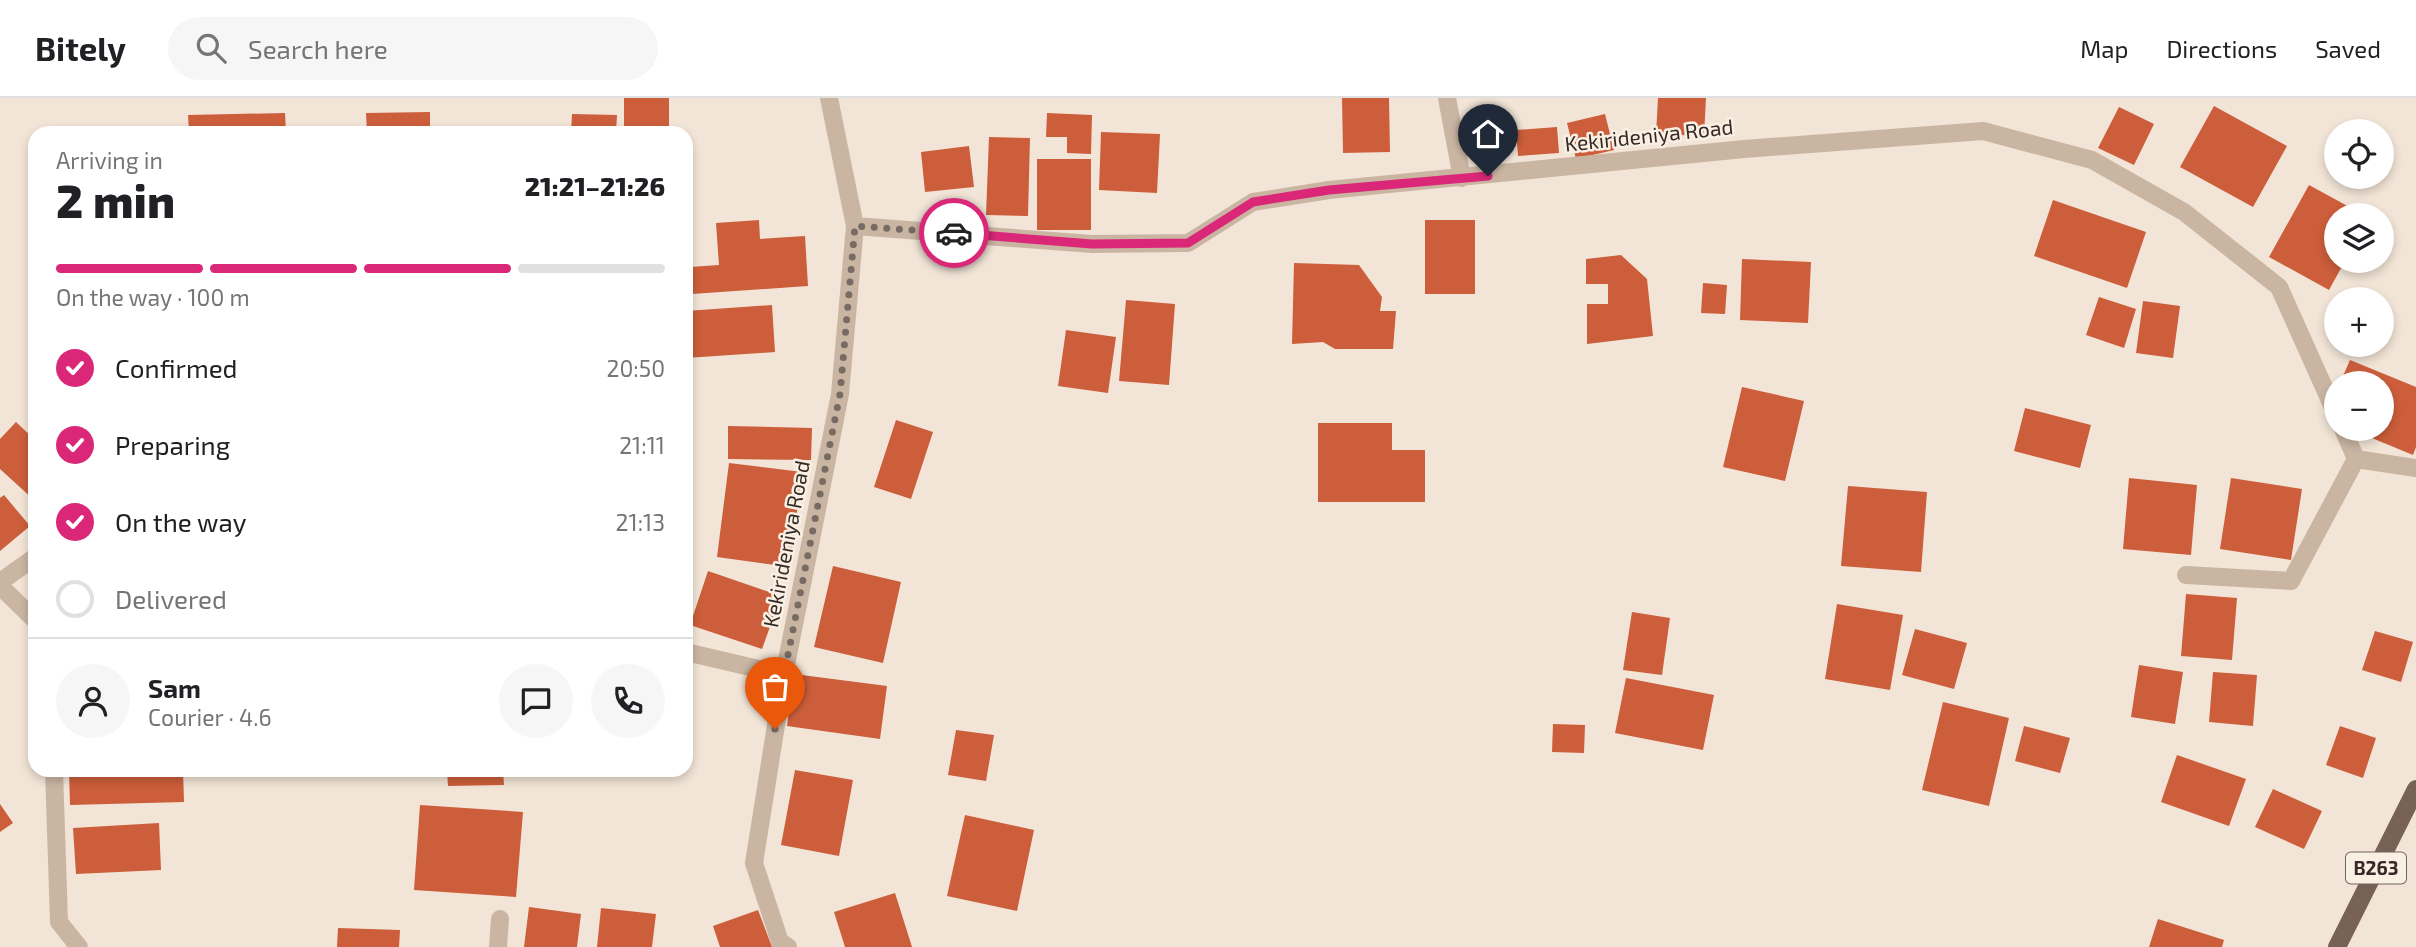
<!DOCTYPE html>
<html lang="en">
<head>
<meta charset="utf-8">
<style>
  :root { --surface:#fff; --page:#f6f6f6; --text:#202124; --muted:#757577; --line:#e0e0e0; --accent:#db2777 }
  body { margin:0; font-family:"Exo 2",sans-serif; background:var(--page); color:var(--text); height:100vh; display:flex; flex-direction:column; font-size:26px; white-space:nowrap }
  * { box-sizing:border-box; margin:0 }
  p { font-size:23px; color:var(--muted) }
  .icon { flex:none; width:38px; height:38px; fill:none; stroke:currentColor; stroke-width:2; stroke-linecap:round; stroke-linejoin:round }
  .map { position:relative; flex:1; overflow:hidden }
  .side { position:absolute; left:28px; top:28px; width:665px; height:651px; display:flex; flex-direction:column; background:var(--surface); border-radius:21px; box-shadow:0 4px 10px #0003 }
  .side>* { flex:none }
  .buttons { position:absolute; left:2324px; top:21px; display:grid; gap:14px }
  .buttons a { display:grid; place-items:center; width:70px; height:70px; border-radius:50%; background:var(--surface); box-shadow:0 4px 10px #0003; font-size:35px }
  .pin { position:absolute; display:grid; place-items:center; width:60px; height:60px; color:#fff; margin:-72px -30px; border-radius:50% 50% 50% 0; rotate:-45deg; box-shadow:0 0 7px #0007 }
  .pin .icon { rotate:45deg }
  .courier { position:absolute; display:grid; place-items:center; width:70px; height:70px; margin:-35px; border:5px solid #db2777; border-radius:50%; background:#fff; color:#222; box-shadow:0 2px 9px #0007 }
  .summary em { font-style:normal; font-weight:800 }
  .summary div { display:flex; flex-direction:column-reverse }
  .summary { display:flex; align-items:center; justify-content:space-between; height:119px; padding:0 28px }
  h1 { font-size:46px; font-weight:800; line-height:52px }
  .bar { display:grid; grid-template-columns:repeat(4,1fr); gap:10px 7px; align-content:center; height:84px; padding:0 28px }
  .bar i { height:9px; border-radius:5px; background:var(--line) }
  .bar .current { background:var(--accent) }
  .bar p { grid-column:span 4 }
  .line { display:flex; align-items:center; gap:18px; padding:0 28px; border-top:2px solid var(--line) }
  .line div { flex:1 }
  .round { display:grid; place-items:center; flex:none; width:74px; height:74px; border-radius:37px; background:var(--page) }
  ol { padding:0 28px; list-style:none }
  li { display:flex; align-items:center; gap:21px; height:77px }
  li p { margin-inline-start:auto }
  li .icon { padding:7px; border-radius:50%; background:var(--accent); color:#fff; stroke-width:4 }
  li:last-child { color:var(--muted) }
  li i { width:38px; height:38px; border:4px solid var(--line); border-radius:50% }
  header { display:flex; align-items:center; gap:42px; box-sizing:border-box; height:98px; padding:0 35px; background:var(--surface); border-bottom:2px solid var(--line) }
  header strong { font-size:33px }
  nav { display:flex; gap:38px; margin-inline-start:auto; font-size:24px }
  .search { width:490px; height:63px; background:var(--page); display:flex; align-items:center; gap:18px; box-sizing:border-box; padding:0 24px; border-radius:38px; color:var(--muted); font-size:26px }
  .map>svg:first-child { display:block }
</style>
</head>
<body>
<header>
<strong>Bitely</strong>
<div class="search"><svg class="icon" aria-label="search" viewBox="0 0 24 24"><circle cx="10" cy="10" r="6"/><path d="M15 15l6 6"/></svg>Search here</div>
<nav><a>Map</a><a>Directions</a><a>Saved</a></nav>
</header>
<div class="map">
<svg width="2416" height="849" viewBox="0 0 2416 849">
  <rect width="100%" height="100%" fill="#f2e5d7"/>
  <path fill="#cc5e3b" d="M 624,0 L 669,0 L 669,35 L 624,35 Z
    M 1342,0 L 1389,0 L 1390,54 L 1343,55 Z
    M 1658,0 L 1706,0 L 1704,38 L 1656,36 Z
    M 2214,8 L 2287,48 L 2253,109 L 2180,69 Z
    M 2119,9 L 2154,26 L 2134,67 L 2098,50 Z
    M 430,14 L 430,35 L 367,35 L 366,15 Z
    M 285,15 L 286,35 L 189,35 L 188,17 Z
    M 1047,15 L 1092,17 L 1091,56 L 1067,55 L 1067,39 L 1046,39 Z
    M 572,16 L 617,17 L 616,35 L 571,35 Z
    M 1605,16 L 1614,52 L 1576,61 L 1567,25 Z
    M 1557,29 L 1559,55 L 1518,58 L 1516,32 Z
    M 1101,34 L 1160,36 L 1157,95 L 1099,92 Z
    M 989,39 L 1030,40 L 1028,118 L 986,117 Z
    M 969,48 L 974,89 L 925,94 L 921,54 Z
    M 1037,61 L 1091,61 L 1091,132 L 1037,132 Z
    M 2309,87 L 2364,117 L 2336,117 L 2336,163 L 2345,163 L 2329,192 L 2269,159 Z
    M 2053,102 L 2146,134 L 2127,190 L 2034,158 Z
    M 759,122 L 760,141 L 805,138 L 808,188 L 692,196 L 690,169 L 719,167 L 716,125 Z
    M 1425,122 L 1475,122 L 1475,196 L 1425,196 Z
    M 1621,157 L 1647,181 L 1653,238 L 1587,246 L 1587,206 L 1608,206 L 1608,186 L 1586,186 L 1586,161 Z
    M 1742,161 L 1811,164 L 1808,225 L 1740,222 Z
    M 1294,165 L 1359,167 L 1382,199 L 1380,213 L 1396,213 L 1393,251 L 1335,251 L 1323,244 L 1292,246 Z
    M 1703,185 L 1727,187 L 1725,216 L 1701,215 Z
    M 2099,199 L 2136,211 L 2124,250 L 2086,237 Z
    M 1126,202 L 1175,206 L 1169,287 L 1119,283 Z
    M 2143,203 L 2180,208 L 2173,260 L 2136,255 Z
    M 772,207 L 775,254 L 686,260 L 686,213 Z
    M 1066,232 L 1116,239 L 1108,295 L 1058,288 Z
    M 2350,262 L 2416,289 L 2416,349 L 2413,357 L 2350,331 L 2382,331 L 2382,285 L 2340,285 Z
    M 1742,289 L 1804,303 L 1785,383 L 1723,369 Z
    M 2025,310 L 2091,327 L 2080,370 L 2014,353 Z
    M 896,322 L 933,334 L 911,401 L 874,389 Z
    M 16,324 L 35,342 L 34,402 L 0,371 L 0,341 Z
    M 1318,325 L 1392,325 L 1392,352 L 1425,352 L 1425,404 L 1318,404 Z
    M 728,328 L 812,330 L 811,362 L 728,361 Z
    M 729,365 L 802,374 L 790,469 L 717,459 Z
    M 2129,380 L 2197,387 L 2191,457 L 2123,451 Z
    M 2231,380 L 2302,391 L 2291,462 L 2220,451 Z
    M 1848,388 L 1927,394 L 1921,474 L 1841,468 Z
    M 4,397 L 30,428 L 0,453 L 0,400 Z
    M 833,468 L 901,484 L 883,565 L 814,549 Z
    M 708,473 L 781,498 L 762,551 L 690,527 Z
    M 2186,496 L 2237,500 L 2232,562 L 2181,558 Z
    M 1837,506 L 1903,517 L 1890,592 L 1825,581 Z
    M 1632,514 L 1670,520 L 1662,577 L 1623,572 Z
    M 1915,531 L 1967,545 L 1954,591 L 1902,577 Z
    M 2375,533 L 2413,544 L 2401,584 L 2362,572 Z
    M 2139,567 L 2183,574 L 2175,626 L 2131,619 Z
    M 2213,574 L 2257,577 L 2253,628 L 2209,624 Z
    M 794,576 L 887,588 L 880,641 L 787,628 Z
    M 1626,580 L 1714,597 L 1703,652 L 1615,635 Z
    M 1943,604 L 2009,620 L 1989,708 L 1922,692 Z
    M 1553,626 L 1585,627 L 1584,655 L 1552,654 Z
    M 2024,628 L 2070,640 L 2060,675 L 2015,663 Z
    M 2340,628 L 2376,640 L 2363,680 L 2326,667 Z
    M 956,632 L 994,637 L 986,683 L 948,677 Z
    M 2177,657 L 2246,681 L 2229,728 L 2161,704 Z
    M 69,672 L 183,672 L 184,704 L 70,707 Z
    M 447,672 L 503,672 L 504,687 L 448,688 Z
    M 795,672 L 853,682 L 839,758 L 781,747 Z
    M 2273,691 L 2322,713 L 2304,751 L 2255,729 Z
    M 0,706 L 13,725 L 0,734 Z
    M 420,707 L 523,714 L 516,799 L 414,792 Z
    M 965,717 L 1034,732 L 1017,813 L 947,798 Z
    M 159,725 L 161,772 L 76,776 L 73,730 Z
    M 895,795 L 912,849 L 845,849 L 834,814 Z
    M 529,809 L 581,816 L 577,849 L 524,849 Z
    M 601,810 L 656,816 L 652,849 L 597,849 Z
    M 758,812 L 772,849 L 720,849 L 713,828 Z
    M 2158,821 L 2224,842 L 2222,849 L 2149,849 Z
    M 338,830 L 400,832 L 399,849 L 337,849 Z"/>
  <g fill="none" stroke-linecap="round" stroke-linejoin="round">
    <path stroke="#cab5a3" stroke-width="18" d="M 829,0 L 855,128
      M 1447,0 L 1462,80
      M 2343,331 L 2356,361 L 2416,370
      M 2186,477 L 2291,483 L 2356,361
      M 0,484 L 35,459
      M 0,488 L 35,522
      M 686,554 L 784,577
      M 54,672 L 59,824 L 79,849
      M 498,849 L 500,821
      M 788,849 L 780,844 L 754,765 L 784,577 L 840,296 L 855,128 L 1092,146 L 1188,145 L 1253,104 L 1329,92 L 1744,51 L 1983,33 L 2092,62 L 2184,114 L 2279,189 L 2336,316"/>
    <path stroke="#786155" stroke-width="18" d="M 2337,849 L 2416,691"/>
  </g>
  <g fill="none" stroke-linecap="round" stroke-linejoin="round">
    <path stroke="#776b63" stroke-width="7" stroke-dasharray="0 12.6" d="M 775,631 L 784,577 L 840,296 L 855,128 L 954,135"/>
    <path stroke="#db2777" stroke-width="9" d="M 954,135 L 1092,146 L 1188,145 L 1253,104 L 1329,92 L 1488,78"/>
  </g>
  <g text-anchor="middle" stroke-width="5" stroke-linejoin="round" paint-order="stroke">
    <rect fill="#faefe3" stroke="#70655e" stroke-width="2" x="2346" y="754.5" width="60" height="31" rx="5"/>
    <g font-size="19" font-weight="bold" fill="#352a25">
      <text x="2376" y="777">B263</text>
    </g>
    <g font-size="21" fill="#352a25" stroke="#faefe3">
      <text transform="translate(1649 38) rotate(-6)" y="7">Kekirideniya Road</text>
      <text transform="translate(787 446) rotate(-79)" y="7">Kekirideniya Road</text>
    </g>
  </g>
</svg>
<div class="buttons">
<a><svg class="icon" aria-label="locate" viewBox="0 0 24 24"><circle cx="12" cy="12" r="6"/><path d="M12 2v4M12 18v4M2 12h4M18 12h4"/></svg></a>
<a><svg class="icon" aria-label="layers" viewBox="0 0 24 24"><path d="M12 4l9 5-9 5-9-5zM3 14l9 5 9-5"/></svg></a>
<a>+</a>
<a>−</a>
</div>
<div class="pin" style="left:775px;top:631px;background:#ea580c"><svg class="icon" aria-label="bag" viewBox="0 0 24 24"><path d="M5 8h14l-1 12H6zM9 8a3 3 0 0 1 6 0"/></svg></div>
<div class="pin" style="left:1488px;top:78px;background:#1f2937"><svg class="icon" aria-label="home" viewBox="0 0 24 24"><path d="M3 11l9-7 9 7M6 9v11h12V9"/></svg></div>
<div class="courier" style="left:954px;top:135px"><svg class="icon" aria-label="car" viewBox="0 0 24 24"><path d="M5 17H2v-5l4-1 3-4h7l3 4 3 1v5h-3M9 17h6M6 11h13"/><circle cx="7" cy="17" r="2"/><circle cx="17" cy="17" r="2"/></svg></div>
<section class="side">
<div class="summary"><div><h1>2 min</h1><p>Arriving in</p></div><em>21:21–21:26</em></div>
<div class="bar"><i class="current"></i><i class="current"></i><i class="current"></i><i></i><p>On the way · 100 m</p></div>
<ol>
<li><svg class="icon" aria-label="check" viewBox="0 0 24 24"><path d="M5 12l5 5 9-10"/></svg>Confirmed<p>20:50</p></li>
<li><svg class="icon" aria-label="check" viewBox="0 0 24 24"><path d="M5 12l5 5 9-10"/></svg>Preparing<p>21:11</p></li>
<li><svg class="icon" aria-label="check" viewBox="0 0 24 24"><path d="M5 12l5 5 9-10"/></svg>On the way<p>21:13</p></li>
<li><i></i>Delivered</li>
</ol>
<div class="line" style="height:126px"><a class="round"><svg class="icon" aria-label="person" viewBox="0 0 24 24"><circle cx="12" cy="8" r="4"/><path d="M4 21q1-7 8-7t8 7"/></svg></a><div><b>Sam</b><p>Courier · 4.6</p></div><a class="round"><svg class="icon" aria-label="chat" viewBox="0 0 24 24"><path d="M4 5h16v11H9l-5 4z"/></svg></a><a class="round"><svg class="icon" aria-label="phone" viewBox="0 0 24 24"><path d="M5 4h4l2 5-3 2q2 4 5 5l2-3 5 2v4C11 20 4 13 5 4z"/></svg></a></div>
</section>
</div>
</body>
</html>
